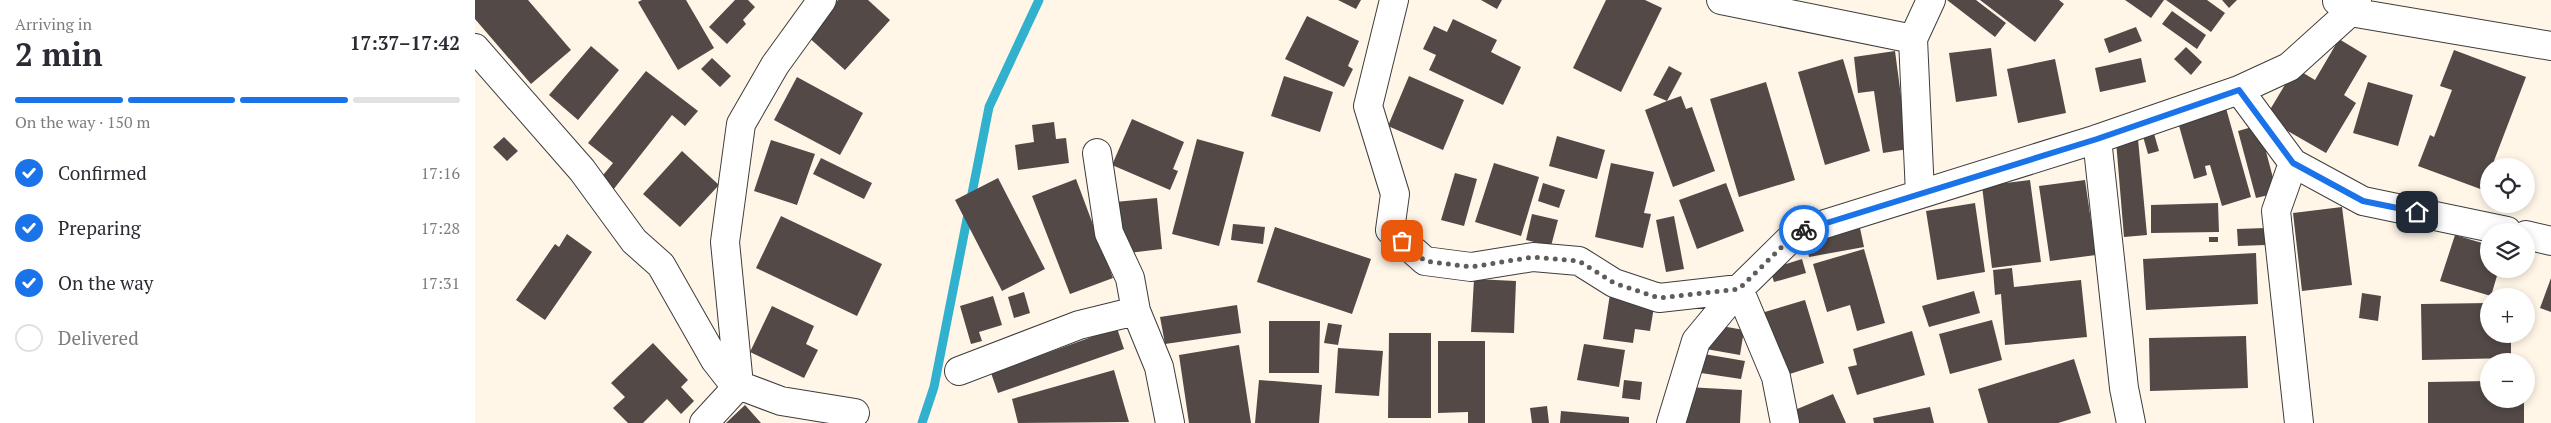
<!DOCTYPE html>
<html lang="en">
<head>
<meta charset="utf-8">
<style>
  :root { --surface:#fff; --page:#f7f7f7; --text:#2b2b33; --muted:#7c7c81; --line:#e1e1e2; --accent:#1a73e8 }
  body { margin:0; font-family:"PT Serif",serif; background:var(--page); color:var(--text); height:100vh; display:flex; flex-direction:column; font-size:19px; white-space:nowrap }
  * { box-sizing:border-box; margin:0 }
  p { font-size:16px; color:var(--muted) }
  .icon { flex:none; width:28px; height:28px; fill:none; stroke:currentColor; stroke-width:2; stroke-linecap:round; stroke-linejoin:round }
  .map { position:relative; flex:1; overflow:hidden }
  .sheet { display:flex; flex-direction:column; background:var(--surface); width:475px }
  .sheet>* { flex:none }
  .tools { position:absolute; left:2005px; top:158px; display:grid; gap:10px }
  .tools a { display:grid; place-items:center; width:55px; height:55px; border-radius:50%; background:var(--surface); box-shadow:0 2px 8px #0003; font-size:25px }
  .pin { position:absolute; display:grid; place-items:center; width:42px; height:42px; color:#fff; margin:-21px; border-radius:10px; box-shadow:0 2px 8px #0006 }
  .courier { position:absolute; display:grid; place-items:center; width:50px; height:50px; margin:-25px; border:4px solid #1a73e8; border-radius:50%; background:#fff; color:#222; box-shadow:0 1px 6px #0007 }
  .headline em { font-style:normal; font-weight:600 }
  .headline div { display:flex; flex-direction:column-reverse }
  .headline { display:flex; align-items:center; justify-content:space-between; height:85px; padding:0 15px }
  h1 { font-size:32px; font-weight:600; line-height:38px }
  .bar { display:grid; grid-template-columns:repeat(4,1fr); gap:8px 5px; align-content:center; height:60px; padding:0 15px }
  .bar i { height:6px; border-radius:4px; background:var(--line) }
  .bar .active { background:var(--accent) }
  .bar p { grid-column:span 4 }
  ol { padding:0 15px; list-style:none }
  li { display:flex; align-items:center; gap:15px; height:55px }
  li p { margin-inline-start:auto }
  li .icon { padding:5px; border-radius:50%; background:var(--accent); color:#fff; stroke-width:4 }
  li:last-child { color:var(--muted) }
  li i { width:28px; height:28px; border:2px solid var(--line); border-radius:50% }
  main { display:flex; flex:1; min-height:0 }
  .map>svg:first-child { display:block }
</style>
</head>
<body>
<main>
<section class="sheet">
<div class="headline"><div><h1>2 min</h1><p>Arriving in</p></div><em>17:37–17:42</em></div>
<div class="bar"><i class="active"></i><i class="active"></i><i class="active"></i><i></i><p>On the way · 150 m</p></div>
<ol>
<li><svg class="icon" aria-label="check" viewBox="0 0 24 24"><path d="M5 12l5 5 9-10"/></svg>Confirmed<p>17:16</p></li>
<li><svg class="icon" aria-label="check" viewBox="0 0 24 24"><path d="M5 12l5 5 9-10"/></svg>Preparing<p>17:28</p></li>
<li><svg class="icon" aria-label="check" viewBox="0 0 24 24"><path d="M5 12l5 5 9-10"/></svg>On the way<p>17:31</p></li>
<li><i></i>Delivered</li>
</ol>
</section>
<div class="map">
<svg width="2076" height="423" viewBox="0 0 2076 423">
  <rect width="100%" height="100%" fill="#fff6e8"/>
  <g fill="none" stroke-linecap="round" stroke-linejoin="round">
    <path stroke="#32b1cf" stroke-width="9" d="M 447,423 L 459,387 L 514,107 L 564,0"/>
  </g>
  <path fill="#534947" d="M 0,0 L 53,0 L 96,50 L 56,84 L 0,19 Z
    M 167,0 L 211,0 L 239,48 L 203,70 L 163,2 Z
    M 260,0 L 273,0 L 280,7 L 268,20 L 271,24 L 252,44 L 234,27 Z
    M 363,0 L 393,0 L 415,20 L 370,70 L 331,35 Z
    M 863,0 L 886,0 L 881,9 Z
    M 1006,0 L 1027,0 L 1022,9 Z
    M 1131,0 L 1170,0 L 1187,8 L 1146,92 L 1098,68 Z
    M 1472,0 L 1501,0 L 1531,23 L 1520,37 Z
    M 1505,0 L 1584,0 L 1589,4 L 1560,42 Z
    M 1650,0 L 1689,0 L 1676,18 Z
    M 1691,0 L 1732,0 L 1750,13 L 1736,32 Z
    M 1747,0 L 1762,0 L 1754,8 Z
    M 1697,11 L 1731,35 L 1722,49 L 1687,24 Z
    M 832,16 L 884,41 L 873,66 L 878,69 L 869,87 L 810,59 Z
    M 978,19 L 1022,40 L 1016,52 L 1046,67 L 1028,105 L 954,70 L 961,55 L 948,49 L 959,26 L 972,32 Z
    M 1661,27 L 1667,41 L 1634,53 L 1629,39 Z
    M 1864,39 L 1892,56 L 1869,95 L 1881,103 L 1851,153 L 1790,118 L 1820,68 L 1840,80 Z
    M 116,46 L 144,70 L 103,120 L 74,95 Z
    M 1711,47 L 1727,62 L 1716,75 L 1699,59 Z
    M 1516,48 L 1522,96 L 1481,102 L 1474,53 Z
    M 1979,50 L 2051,77 L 2017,166 L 2014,166 L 2014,175 L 2008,190 L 1943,166 L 1955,135 L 1959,137 L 1977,90 L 1965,86 Z
    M 1420,51 L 1433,149 L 1408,153 L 1399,91 L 1383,93 L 1379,57 Z
    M 237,58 L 256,76 L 245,87 L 226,69 Z
    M 1666,58 L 1671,82 L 1625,92 L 1620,68 Z
    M 1368,59 L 1395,151 L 1350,165 L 1323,72 Z
    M 1580,59 L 1591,113 L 1543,123 L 1532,69 Z
    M 1194,66 L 1207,73 L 1192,101 L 1206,96 L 1211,109 L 1217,107 L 1240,171 L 1198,187 L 1170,110 L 1192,101 L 1178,95 Z
    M 171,71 L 223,111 L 210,126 L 197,115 L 138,190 L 124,180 L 138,163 L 113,143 Z
    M 809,76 L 858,92 L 845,132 L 796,116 Z
    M 934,76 L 989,100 L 968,150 L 913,126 Z
    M 322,77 L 388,113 L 365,155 L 299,120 Z
    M 1291,82 L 1320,180 L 1264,197 L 1235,99 Z
    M 1893,82 L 1938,95 L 1923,146 L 1878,133 Z
    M 1749,101 L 1776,197 L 1747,206 L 1735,165 L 1730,166 L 1732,175 L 1719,179 L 1701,115 Z
    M 657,119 L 709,142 L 698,169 L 703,171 L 695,190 L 637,165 Z
    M 579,122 L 581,139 L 591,138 L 594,163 L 543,170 L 540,145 L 559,142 L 557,125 Z
    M 1784,125 L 1802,193 L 1781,198 L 1763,131 Z
    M 1678,130 L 1684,151 L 1673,154 L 1667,133 Z
    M 1082,136 L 1130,150 L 1122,179 L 1074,166 Z
    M 29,137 L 43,151 L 32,161 L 18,147 Z
    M 722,139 L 769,152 L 744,246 L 697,234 Z
    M 1663,139 L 1672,235 L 1649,237 L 1641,141 Z
    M 296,140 L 340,154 L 322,205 L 279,191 Z
    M 207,151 L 244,185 L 205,227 L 168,194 Z
    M 346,158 L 397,183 L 389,199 L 338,174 Z
    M 1019,163 L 1064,177 L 1046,236 L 1000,222 Z
    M 1136,163 L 1179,172 L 1169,213 L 1176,214 L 1168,248 L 1120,237 Z
    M 980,173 L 1002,179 L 989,226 L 966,220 Z
    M 523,178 L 570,269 L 527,291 L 480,200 Z
    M 601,179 L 638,278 L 595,294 L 557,196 Z
    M 1555,180 L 1566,262 L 1517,268 L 1507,186 Z
    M 1610,180 L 1621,255 L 1575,261 L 1564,186 Z
    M 1068,183 L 1090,190 L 1084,208 L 1063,201 Z
    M 1251,183 L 1269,231 L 1222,249 L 1204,200 Z
    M 682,198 L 687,249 L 645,254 L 640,202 Z
    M 1500,203 L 1510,272 L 1462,280 L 1451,211 Z
    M 1743,203 L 1744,232 L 1676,233 L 1676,205 Z
    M 1867,207 L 1877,285 L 1827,291 L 1818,213 Z
    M 1057,214 L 1083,220 L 1076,246 L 1051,240 Z
    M 306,216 L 407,264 L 382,316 L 281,268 Z
    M 1199,216 L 1209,269 L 1191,272 L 1181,220 Z
    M 758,224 L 790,227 L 788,244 L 756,240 Z
    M 800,227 L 896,259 L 877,314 L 782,282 Z
    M 1385,228 L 1389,247 L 1334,257 L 1330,238 Z
    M 1790,228 L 1790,245 L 1763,246 L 1762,229 Z
    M 92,234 L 117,252 L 70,320 L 41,300 L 80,244 L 84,247 Z
    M 1980,235 L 2014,245 L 2014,269 L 2024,269 L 2016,296 L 1965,281 Z
    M 1734,237 L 1743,237 L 1743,242 L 1734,242 Z
    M 1389,249 L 1410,323 L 1382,331 L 1375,305 L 1352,312 L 1338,264 Z
    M 1781,253 L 1783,304 L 1671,310 L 1668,259 Z
    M 1327,259 L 1331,273 L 1299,282 L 1295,269 Z
    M 1537,268 L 1539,287 L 1606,280 L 1612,337 L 1530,345 L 1526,294 L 1520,295 L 1518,270 Z
    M 2076,278 L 2076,312 L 2065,308 Z
    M 999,279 L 1041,281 L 1039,333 L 996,332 Z
    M 1499,291 L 1505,313 L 1454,327 L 1447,306 Z
    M 549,292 L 555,313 L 539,318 L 533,297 Z
    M 1887,293 L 1906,296 L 1903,321 L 1884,318 Z
    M 1135,294 L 1180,301 L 1175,331 L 1160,329 L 1158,343 L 1128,339 Z
    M 518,296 L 527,325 L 504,332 L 507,341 L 496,344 L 485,306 Z
    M 1330,300 L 1349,363 L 1302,378 L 1283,314 Z
    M 2014,303 L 2014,334 L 2036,334 L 2036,358 L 1947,360 L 1946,304 Z
    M 762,305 L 766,333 L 690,344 L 685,317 Z
    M 297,306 L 339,326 L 331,344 L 343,350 L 329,378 L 275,352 Z
    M 1517,320 L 1527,360 L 1475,374 L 1464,334 Z
    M 794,321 L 845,321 L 844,373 L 794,373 Z
    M 853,323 L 867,325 L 863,345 L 849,343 Z
    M 1235,324 L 1269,330 L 1265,355 L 1231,349 Z
    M 642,328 L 649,349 L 523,393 L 516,373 Z
    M 1437,331 L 1450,375 L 1382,395 L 1373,367 L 1382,365 L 1378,349 Z
    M 914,333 L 956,333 L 956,418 L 913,418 Z
    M 1771,336 L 1773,388 L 1675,391 L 1674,338 Z
    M 963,341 L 1010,341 L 1010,423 L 993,423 L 993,412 L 963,413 Z
    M 178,343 L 213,380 L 206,387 L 219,401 L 206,414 L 192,399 L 168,423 L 153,423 L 138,408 L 150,397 L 136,383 Z
    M 1109,344 L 1150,350 L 1144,387 L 1102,380 Z
    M 764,345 L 776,423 L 714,423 L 704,355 Z
    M 863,348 L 908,351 L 904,396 L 860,393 Z
    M 1229,354 L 1270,361 L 1266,379 L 1226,373 Z
    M 1599,359 L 1616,413 L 1583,423 L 1513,423 L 1503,389 Z
    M 639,370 L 654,422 L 543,423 L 537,399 Z
    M 784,380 L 847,385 L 844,423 L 780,423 Z
    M 1149,380 L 1167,382 L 1165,400 L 1147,398 Z
    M 2014,381 L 2014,399 L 2049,399 L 2049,423 L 1953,423 L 1953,382 Z
    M 1212,387 L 1267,390 L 1265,423 L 1210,423 Z
    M 1358,394 L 1371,423 L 1320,423 L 1315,412 Z
    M 270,405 L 286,423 L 251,423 Z
    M 1072,406 L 1074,423 L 1057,423 L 1055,408 Z
    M 1455,407 L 1459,423 L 1399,423 L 1398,418 Z
    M 1086,411 L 1154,417 L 1154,423 L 1085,423 Z"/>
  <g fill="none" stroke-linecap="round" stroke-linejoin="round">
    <g stroke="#3d3d3d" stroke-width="30">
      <path id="minor" d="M 919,0 L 893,106 L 920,194 L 915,230 L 950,261 L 996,267 L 1058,257 L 1104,261 L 1139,283 L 1184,298 L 1264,289 L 1301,377 L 1310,423
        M 1246,0 L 1438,39
        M 1862,1 L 1875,12 L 2076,46
        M 0,48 L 107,170 L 159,241 L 186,265 L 240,360 L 258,383 L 306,401 L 380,413
        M 1764,90 L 1818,163 L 1888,201 L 2032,231
        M 1622,139 L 1649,388 L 1656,423
        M 622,153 L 634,233 L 655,278 L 661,311 L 684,367 L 695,423
        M 1818,163 L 1801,211 L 1824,423
        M 1445,194 L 1438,39 L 1456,0
        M 2051,235 L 2076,241
        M 484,371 L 604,325 L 661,311
        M 229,423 L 264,385 L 250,242 L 266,124 L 300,65 L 347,0
        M 1196,423 L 1221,341 L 1264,289 L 1321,233 L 1622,139 L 1764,90 L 1814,67 L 1875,12 L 1882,0"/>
    </g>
    <use href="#minor" stroke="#fff" stroke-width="28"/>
  </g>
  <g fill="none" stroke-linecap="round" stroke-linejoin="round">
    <path stroke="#605d58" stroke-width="5" stroke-dasharray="0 9" d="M 927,241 L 950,261 L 996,267 L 1058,257 L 1104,261 L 1139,283 L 1184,298 L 1264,289 L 1321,233 L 1329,230"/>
    <path stroke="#1a73e8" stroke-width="6" d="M 1329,230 L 1622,139 L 1764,90 L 1818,163 L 1888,201 L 1942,212"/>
  </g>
</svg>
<div class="tools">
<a><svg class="icon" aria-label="locate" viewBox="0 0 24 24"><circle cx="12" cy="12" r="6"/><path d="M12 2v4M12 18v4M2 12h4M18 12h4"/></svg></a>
<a><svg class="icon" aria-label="layers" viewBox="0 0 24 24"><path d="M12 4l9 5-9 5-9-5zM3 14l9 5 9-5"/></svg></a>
<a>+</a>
<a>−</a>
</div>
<div class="pin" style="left:927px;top:241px;background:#ea580c"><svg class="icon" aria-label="bag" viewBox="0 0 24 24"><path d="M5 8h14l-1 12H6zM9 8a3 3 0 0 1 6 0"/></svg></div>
<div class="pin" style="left:1942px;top:212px;background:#1f2937"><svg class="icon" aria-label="home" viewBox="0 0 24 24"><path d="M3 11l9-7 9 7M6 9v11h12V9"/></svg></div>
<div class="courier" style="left:1329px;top:230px"><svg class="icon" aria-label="bike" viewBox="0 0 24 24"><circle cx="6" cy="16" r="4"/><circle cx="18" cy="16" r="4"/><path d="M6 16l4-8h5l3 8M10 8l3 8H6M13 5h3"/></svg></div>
</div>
</main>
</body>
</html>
